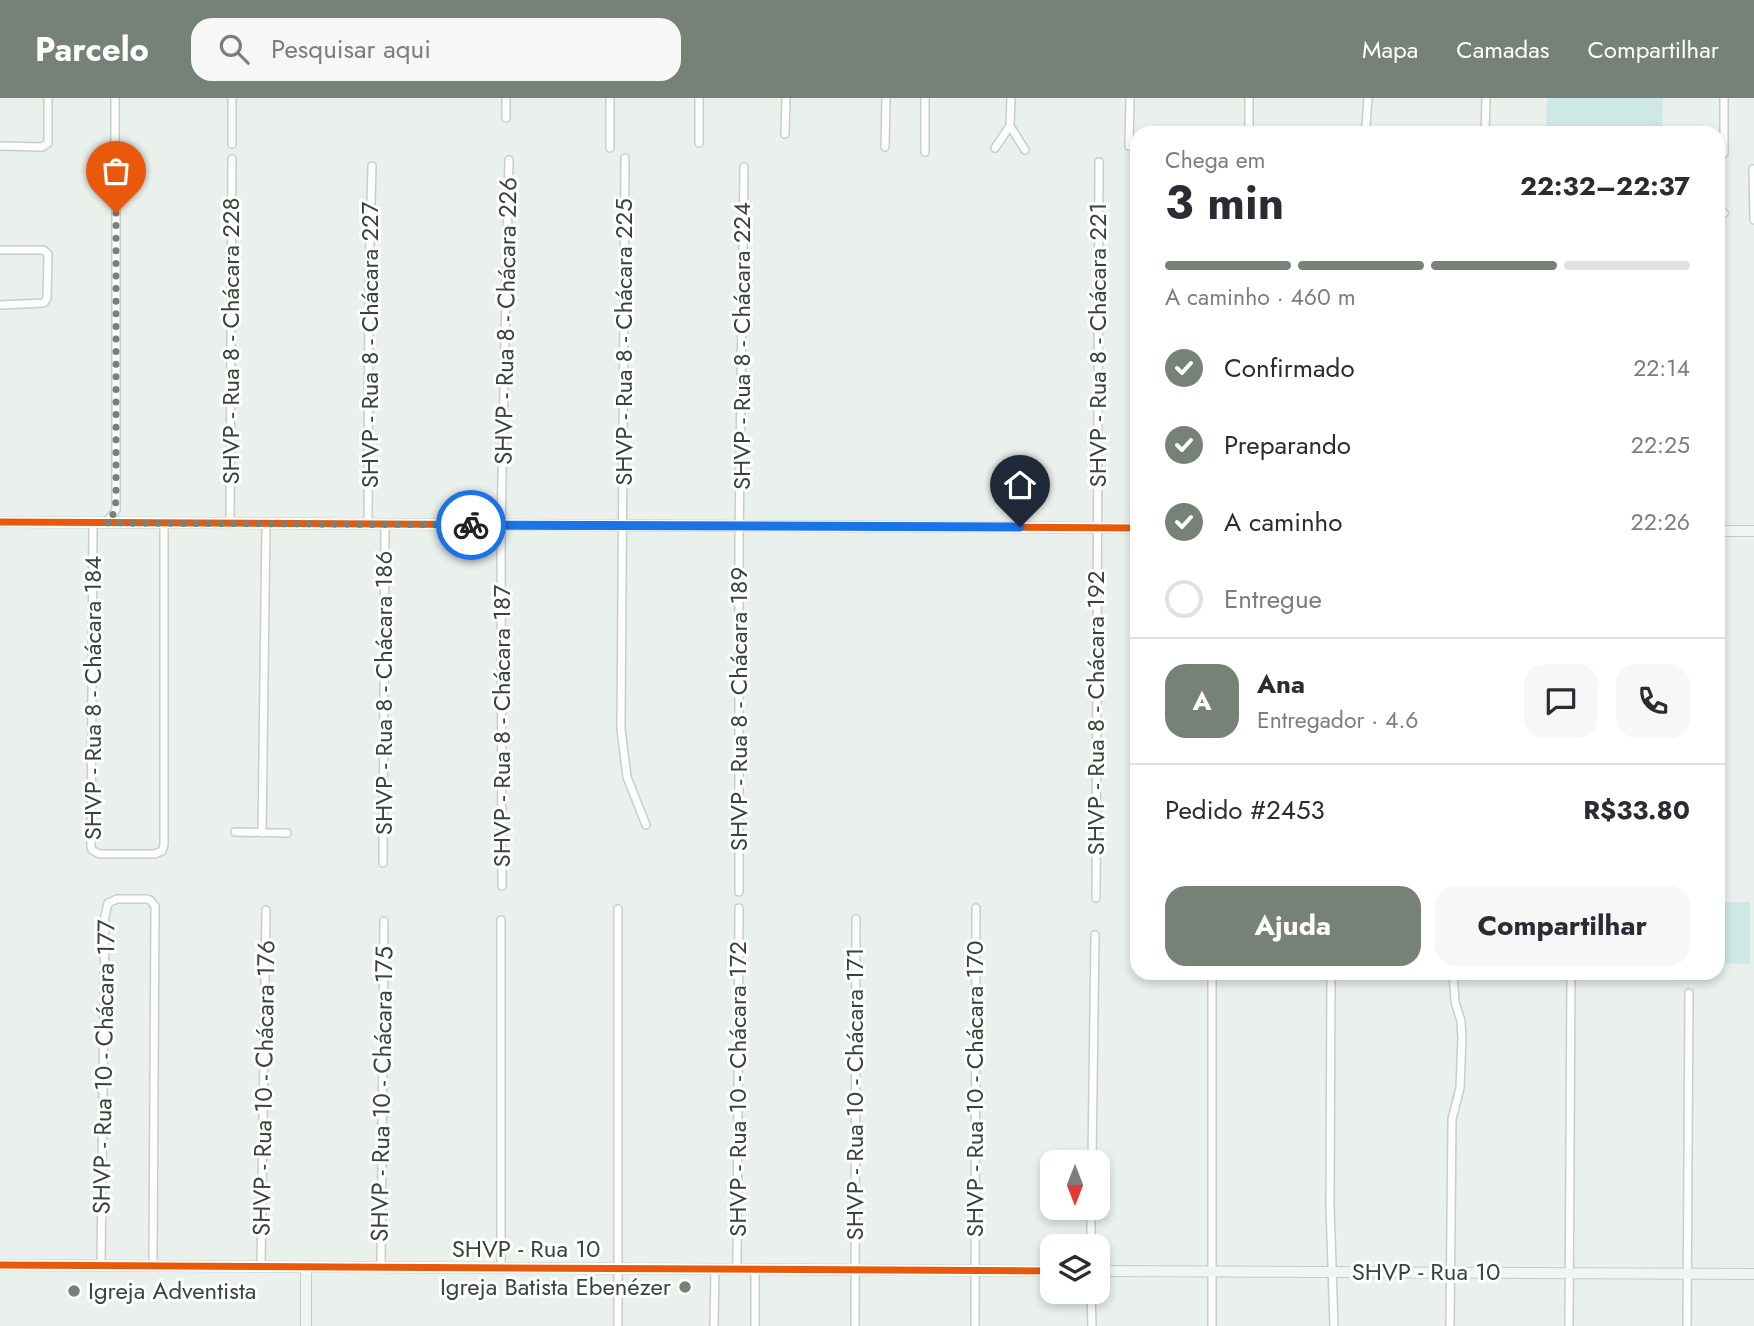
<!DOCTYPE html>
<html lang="pt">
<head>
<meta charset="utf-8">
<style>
  :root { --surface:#fff; --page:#f7f7f7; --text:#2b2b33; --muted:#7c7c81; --line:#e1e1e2; --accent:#768177 }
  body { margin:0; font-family:Jost,sans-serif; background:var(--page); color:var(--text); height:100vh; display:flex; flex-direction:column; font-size:26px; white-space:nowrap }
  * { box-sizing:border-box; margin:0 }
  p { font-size:23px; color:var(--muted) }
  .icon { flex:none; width:38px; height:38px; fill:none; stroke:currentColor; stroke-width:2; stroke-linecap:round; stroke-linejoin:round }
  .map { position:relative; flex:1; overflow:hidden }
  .drawer { position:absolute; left:1130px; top:28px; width:595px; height:854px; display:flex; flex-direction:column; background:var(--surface); border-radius:21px; box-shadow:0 4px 10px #0003 }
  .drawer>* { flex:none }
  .needle { width:46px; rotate:180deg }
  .fabs { position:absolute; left:1040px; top:1052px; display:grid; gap:14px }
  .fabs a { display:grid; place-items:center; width:70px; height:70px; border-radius:14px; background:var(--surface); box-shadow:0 4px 10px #0003; font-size:35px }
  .pin { position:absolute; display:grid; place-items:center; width:60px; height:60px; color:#fff; margin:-72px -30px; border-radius:50% 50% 50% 0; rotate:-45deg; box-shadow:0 0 7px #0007 }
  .pin .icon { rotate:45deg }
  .courier { position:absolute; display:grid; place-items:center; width:70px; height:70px; margin:-35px; border:5px solid #1a73e8; border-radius:50%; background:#fff; color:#222; box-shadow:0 2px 9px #0007 }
  .overview em { font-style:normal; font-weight:700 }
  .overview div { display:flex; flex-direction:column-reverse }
  .overview { display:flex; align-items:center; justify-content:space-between; height:119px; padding:0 35px }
  h1 { font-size:46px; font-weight:700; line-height:52px }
  .bar { display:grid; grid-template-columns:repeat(4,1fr); gap:10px 7px; align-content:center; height:84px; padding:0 35px }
  .bar i { height:9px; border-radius:5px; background:var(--line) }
  .bar .current { background:var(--accent) }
  .bar p { grid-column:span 4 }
  .line { display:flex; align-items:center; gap:18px; padding:0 35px; border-top:2px solid var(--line) }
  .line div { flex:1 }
  .round { display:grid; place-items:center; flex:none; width:74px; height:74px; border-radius:21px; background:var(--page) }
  ol { padding:0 35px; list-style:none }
  li { display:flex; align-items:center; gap:21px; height:77px }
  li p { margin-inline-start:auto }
  li .icon { padding:7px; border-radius:50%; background:var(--accent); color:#fff; stroke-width:4 }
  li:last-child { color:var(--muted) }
  li i { width:38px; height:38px; border:4px solid var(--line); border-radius:50% }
  .cta { display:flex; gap:14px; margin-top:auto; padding:14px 35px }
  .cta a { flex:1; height:80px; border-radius:21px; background:var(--accent); color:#fff; font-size:28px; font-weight:700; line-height:80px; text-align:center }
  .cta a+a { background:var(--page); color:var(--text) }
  header { display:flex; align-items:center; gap:42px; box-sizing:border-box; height:98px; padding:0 35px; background:var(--accent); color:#fff }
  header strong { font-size:33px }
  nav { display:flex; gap:38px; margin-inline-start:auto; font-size:24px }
  .search { width:490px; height:63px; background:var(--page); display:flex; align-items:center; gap:18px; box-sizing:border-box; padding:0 24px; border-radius:21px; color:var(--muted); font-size:26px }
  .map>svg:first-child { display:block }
</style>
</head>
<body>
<header>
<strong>Parcelo</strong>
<div class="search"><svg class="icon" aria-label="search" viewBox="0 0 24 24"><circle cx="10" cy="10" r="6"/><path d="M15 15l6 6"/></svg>Pesquisar aqui</div>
<nav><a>Mapa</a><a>Camadas</a><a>Compartilhar</a></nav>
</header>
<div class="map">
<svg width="1754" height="1228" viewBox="0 0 1754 1228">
  <rect width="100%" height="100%" fill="#eaf0eb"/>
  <path fill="#cde8e5" d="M 1547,0 L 1663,0 L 1662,35 L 1546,35 Z
    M 1719,804 L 1750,804 L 1750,866 L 1719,865 Z"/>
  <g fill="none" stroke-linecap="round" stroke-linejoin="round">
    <g stroke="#c8cec9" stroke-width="10">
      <path id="street" d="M 115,0 L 115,46
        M 610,0 L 610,50
        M 925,0 L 925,54
        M 1249,0 L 1249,35
        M 1724,0 L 1724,55
        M 506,20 L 506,0
        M 1366,27 L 1368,0
        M 1010,28 L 1011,0
        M 1485,35 L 1486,0
        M 785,36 L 786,0
        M 699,45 L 699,0
        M 232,46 L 232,0
        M 0,48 L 42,49 L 48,45 L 48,0
        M 1129,48 L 1130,0
        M 885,49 L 886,0
        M 995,50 L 1010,28 L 1025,52
        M 625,60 L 621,631 L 627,679 L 646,727
        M 1753,71 L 1754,122
        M 1718,115 L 1724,115
        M 0,152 L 43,152 L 48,156 L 47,200 L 44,205 L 0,207
        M 93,425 L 91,748 L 92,752 L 99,756 L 155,756 L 162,753 L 164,747 L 164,425
        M 106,425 L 116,412 L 116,60
        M 230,425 L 232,61
        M 368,425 L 369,178 L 372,68
        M 235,734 L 287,735
        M 262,735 L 266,425
        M 383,765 L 385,425
        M 502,788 L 501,427 L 509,62
        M 739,794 L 739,441 L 744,69
        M 1096,800 L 1099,64
        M 1212,875 L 1212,1228
        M 1331,875 L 1330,1108 L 1334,1228
        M 1092,1064 L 1095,837
        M 1091,1148 L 1091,1110
        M 101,1167 L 105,818 L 108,805 L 117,801 L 146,801 L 150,802 L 155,808 L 153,1167
        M 261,1168 L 266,812
        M 381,1169 L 384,823
        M 501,1170 L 501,822
        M 737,1171 L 739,810
        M 755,1171 L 755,1228
        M 1091,1194 L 1092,1228
        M 618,1228 L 618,811
        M 714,1228 L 715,1171
        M 855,1228 L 856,821
        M 975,1228 L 976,810
        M 1450,1228 L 1452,1021 L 1460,990 L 1462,940 L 1461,923 L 1455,904 L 1453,875
        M 1569,1228 L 1571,875
        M 1687,1228 L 1689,895"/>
    </g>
    <g stroke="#c2cec5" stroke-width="12">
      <path id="secondary" d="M 0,424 L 1138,430
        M 1718,433 L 1754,433
        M 0,1167 L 1052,1173
        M 1097,1173 L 1754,1176
        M 306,1228 L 306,1169"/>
    </g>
    <use href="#street" stroke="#fcfdfc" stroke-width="7"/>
    <use href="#secondary" stroke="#eff6f1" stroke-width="10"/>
    <g stroke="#fff" stroke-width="11">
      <path id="cycleway" d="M 0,424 L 1138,430
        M 0,1167 L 1052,1173"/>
    </g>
    <use href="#cycleway" stroke="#e8590c" stroke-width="7"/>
  </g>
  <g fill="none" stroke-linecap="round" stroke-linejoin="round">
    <path stroke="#768177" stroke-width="7" stroke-dasharray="0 12.6" d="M 116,115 L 116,401 L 115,414 L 106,425 L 471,427"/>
    <path stroke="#1a73e8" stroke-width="9" d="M 471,427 L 1020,429"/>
  </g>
  <g fill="#768177" stroke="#fff" stroke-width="2.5">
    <circle cx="685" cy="1189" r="7"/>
    <circle cx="74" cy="1193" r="7"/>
  </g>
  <g text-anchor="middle" stroke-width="6" stroke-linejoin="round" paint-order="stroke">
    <g font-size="24" fill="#374539" stroke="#fff">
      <text transform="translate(506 223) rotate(-89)" y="8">SHVP - Rua 8 - Chácara 226</text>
      <text transform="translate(231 243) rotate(-90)" y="8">SHVP - Rua 8 - Chácara 228</text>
      <text transform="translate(624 244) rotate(-90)" y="8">SHVP - Rua 8 - Chácara 225</text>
      <text transform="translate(370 247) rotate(-90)" y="8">SHVP - Rua 8 - Chácara 227</text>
      <text transform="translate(1098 247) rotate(-90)" y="8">SHVP - Rua 8 - Chácara 221</text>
      <text transform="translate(742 248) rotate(-90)" y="8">SHVP - Rua 8 - Chácara 224</text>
      <text transform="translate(384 595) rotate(-90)" y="8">SHVP - Rua 8 - Chácara 186</text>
      <text transform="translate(93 600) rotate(-90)" y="8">SHVP - Rua 8 - Chácara 184</text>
      <text transform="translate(739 611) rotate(-90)" y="8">SHVP - Rua 8 - Chácara 189</text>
      <text transform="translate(1096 615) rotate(-90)" y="8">SHVP - Rua 8 - Chácara 192</text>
      <text transform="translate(502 628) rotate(-90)" y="8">SHVP - Rua 8 - Chácara 187</text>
      <text transform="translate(104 969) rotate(-89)" y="8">SHVP - Rua 10 - Chácara 177</text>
      <text transform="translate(264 990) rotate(-89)" y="8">SHVP - Rua 10 - Chácara 176</text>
      <text transform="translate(738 991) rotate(-90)" y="8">SHVP - Rua 10 - Chácara 172</text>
      <text transform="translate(975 991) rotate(-90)" y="8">SHVP - Rua 10 - Chácara 170</text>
      <text transform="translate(382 996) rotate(-89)" y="8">SHVP - Rua 10 - Chácara 175</text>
      <text transform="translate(855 996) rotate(-90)" y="8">SHVP - Rua 10 - Chácara 171</text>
      <text x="526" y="1159">SHVP - Rua 10</text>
      <text x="1426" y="1182">SHVP - Rua 10</text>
    </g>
    <g font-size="24" fill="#374539" stroke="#fff" text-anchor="end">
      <text x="671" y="1197">Igreja Batista Ebenézer</text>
      <text x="88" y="1201" text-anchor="start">Igreja Adventista</text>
    </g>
  </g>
</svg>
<div class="fabs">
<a><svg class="needle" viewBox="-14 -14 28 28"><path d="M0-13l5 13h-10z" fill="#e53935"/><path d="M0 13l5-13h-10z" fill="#7c7c81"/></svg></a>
<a><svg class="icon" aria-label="layers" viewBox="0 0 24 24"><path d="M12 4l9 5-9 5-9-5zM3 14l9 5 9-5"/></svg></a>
</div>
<div class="pin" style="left:116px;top:115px;background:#ea580c"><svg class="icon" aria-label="bag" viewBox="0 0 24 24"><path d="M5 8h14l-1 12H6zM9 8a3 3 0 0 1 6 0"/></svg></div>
<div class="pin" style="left:1020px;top:429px;background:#1f2937"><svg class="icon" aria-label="home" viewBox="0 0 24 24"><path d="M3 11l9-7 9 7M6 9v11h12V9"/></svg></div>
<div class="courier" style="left:471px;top:427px"><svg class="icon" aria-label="bike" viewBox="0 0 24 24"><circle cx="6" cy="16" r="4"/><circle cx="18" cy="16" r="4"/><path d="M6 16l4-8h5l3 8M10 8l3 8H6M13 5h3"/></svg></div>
<section class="drawer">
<div class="overview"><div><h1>3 min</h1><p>Chega em</p></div><em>22:32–22:37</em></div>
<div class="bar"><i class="current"></i><i class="current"></i><i class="current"></i><i></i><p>A caminho · 460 m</p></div>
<ol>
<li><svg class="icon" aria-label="check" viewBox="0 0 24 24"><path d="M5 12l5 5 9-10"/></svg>Confirmado<p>22:14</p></li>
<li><svg class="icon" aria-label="check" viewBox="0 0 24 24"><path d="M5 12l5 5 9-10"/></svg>Preparando<p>22:25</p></li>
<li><svg class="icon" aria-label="check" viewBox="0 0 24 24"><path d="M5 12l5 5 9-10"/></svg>A caminho<p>22:26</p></li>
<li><i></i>Entregue</li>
</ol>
<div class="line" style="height:126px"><b class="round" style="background:var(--accent);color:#fff">A</b><div><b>Ana</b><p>Entregador · 4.6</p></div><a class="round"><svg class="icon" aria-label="chat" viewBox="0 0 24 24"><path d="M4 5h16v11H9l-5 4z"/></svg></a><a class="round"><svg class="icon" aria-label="phone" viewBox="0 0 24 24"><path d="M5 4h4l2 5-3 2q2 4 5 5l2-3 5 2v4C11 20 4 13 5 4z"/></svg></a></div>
<div class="line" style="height:91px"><div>Pedido #2453</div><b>R$33.80</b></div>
<div class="cta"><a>Ajuda</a><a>Compartilhar</a></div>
</section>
</div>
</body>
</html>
